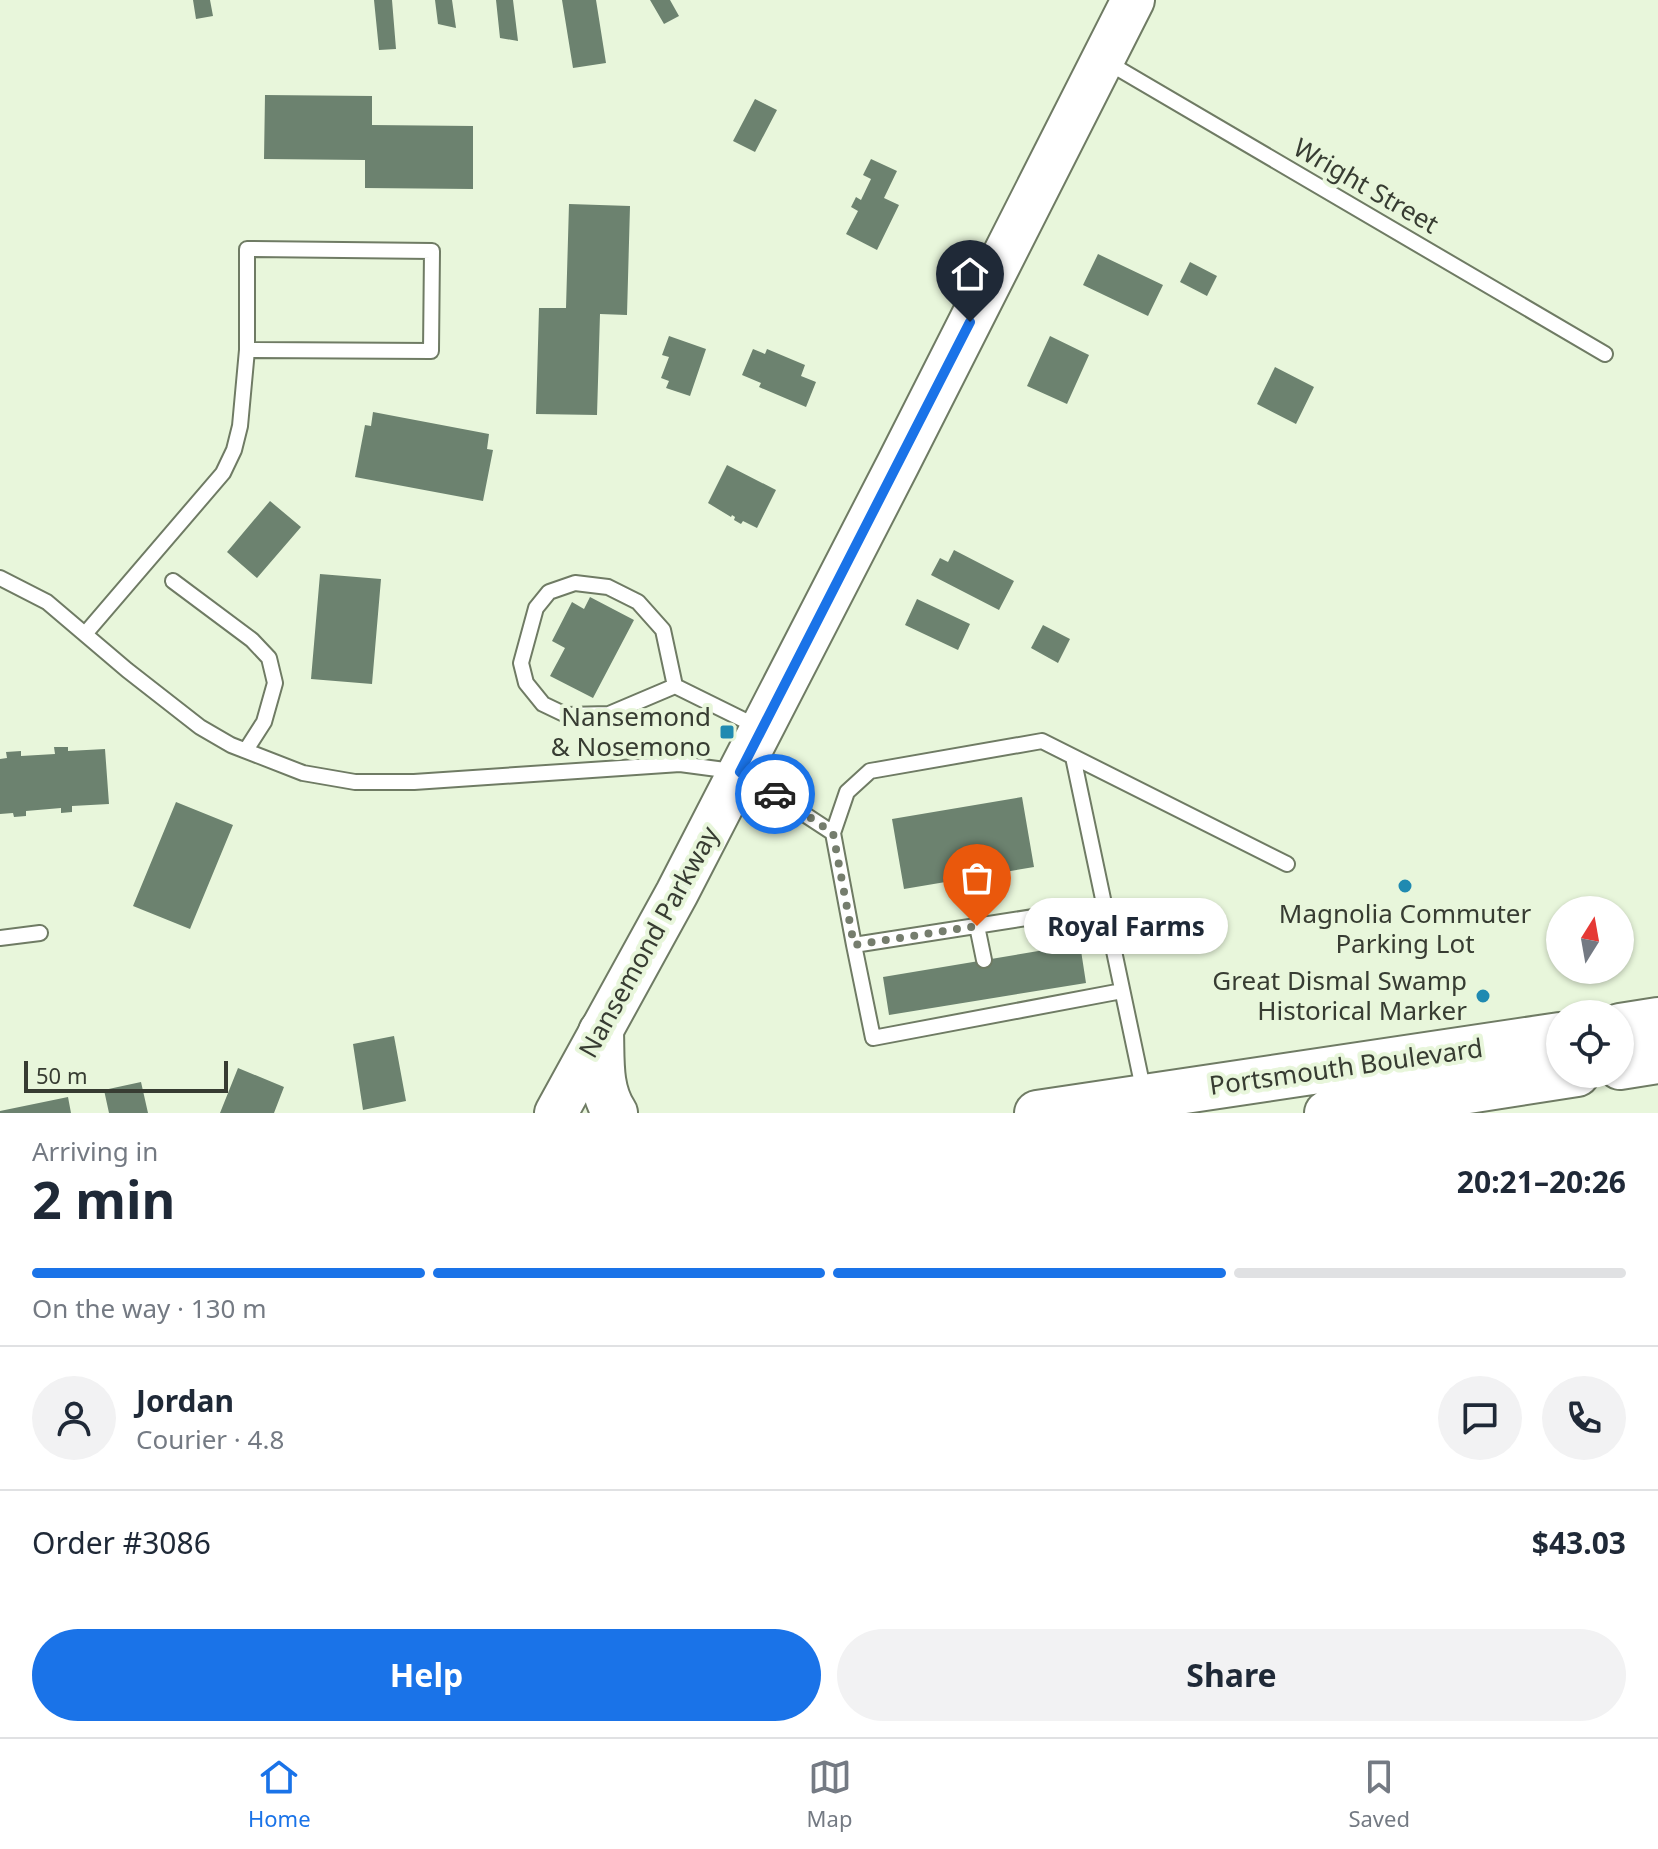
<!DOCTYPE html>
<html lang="en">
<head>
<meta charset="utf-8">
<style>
  :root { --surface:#fff; --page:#f2f2f3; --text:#1f2937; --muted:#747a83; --line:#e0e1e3; --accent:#1a73e8 }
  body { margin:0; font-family:"Noto Sans",sans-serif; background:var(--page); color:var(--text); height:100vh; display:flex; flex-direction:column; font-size:30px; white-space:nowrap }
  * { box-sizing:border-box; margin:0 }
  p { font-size:26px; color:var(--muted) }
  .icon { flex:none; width:44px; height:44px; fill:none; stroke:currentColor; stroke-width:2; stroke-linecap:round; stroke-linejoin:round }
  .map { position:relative; height:1113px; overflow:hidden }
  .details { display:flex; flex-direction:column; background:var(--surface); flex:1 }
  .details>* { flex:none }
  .needle { width:52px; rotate:11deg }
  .controls { position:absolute; left:1546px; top:896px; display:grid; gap:16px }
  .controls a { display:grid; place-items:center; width:88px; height:88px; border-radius:50%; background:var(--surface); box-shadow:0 2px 6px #0004; font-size:40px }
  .scale { position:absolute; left:24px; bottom:20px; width:204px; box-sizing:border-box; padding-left:8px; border:4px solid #373c32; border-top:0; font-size:22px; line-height:28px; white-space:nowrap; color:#373c32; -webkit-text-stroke:6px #e8f6db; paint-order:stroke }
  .pin { position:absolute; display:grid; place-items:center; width:68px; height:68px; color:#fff; margin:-82px -34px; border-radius:50% 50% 50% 0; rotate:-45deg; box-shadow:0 0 8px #0007 }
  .pin .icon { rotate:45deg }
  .courier { position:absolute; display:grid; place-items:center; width:80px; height:80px; margin:-40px; border:6px solid #1a73e8; border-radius:50%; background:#fff; color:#222; box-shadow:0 2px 10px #0007 }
  .bubble { position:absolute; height:56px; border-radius:28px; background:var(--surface); box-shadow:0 2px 6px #0004; font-size:26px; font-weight:700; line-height:56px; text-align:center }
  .head em { font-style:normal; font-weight:700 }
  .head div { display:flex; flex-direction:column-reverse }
  .head { display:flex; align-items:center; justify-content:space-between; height:136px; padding:0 32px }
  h1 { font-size:52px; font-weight:700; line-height:60px }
  .bar { display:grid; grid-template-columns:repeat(4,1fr); gap:12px 8px; align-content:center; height:96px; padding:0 32px }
  .bar i { height:10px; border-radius:6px; background:var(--line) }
  .bar .on { background:var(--accent) }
  .bar p { grid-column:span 4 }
  .line { display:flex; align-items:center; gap:20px; padding:0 32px; border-top:2px solid var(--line) }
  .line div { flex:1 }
  .round { display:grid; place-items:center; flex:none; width:84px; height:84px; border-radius:42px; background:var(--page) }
  .primary-button { display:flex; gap:16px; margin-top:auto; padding:16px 32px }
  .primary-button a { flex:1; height:92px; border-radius:48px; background:var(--accent); color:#fff; font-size:32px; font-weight:700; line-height:92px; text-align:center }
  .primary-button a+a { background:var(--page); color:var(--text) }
  .tab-bar { display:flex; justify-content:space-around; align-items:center; height:112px; border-top:2px solid var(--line); background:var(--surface); font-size:22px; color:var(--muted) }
  .tab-bar a { display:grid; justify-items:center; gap:4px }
  .tab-bar .on { color:var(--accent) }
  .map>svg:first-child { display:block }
</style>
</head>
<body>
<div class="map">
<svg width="1658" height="1113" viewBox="0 0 1658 1113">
  <rect width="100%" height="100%" fill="#e8f6db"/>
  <path fill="#6c826f" d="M 193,0 L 210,0 L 213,16 L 196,19 Z
    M 374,0 L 392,0 L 396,49 L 379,50 Z
    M 435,0 L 452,0 L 456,28 L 438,24 Z
    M 496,0 L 513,0 L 518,41 L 500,38 Z
    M 562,0 L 596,0 L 606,63 L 573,68 Z
    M 650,0 L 670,0 L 679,16 L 664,24 Z
    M 265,95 L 372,96 L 372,125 L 473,126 L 473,189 L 365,188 L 365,160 L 264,159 Z
    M 755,99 L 777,110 L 755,152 L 733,141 Z
    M 871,159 L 897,171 L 884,198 L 899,205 L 877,250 L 846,234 L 858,211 L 851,207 L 856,197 L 861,200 L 871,179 L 863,175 Z
    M 569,204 L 630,206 L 627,315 L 600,314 L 597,415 L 536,414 L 539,308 L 566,308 Z
    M 1098,254 L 1163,285 L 1148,316 L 1083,285 Z
    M 1190,262 L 1217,276 L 1207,296 L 1180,282 Z
    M 669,336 L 706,349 L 690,396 L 666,388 L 669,381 L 661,378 L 669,357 L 662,355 Z
    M 1050,336 L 1089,355 L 1067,404 L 1027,386 Z
    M 753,349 L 765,354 L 767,349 L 805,365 L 801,376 L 816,382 L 806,407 L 759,387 L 761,383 L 742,375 Z
    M 1275,367 L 1314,387 L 1296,424 L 1257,404 Z
    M 373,412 L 489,434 L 487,449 L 493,450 L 483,501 L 355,477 L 365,425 L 371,426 Z
    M 727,465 L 776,490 L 757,528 L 743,521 L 741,524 L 734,520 L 735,517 L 732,515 L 731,517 L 708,503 Z
    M 270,501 L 301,527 L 257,578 L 227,552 Z
    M 954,550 L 1014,581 L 999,610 L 931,575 L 940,558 L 948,562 Z
    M 320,574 L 381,579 L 372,684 L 311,679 Z
    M 590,597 L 634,620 L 593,698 L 550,676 L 565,648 L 552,641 L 572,602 L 584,609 Z
    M 917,599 L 970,624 L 958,650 L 905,625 Z
    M 1043,625 L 1070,639 L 1058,663 L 1031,648 Z
    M 54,747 L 68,747 L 68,751 L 105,749 L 109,804 L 72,806 L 72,812 L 61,813 L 61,808 L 26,811 L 26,816 L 14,817 L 13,813 L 0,814 L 0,759 L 7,758 L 6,752 L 21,751 L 21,756 L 55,754 Z
    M 1022,797 L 1034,867 L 904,889 L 892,819 Z
    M 176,802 L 233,825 L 190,929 L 133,906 Z
    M 1080,944 L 1086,983 L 889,1015 L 883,977 Z
    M 394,1036 L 406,1101 L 363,1110 L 353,1044 Z
    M 238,1068 L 284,1087 L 274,1113 L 220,1113 Z
    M 141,1082 L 148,1113 L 109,1113 L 104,1090 Z
    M 68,1097 L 71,1113 L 0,1113 L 0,1111 Z"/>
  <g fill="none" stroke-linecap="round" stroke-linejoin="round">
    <g stroke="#6f7b64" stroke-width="18">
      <path id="service" d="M 1107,62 L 1605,354
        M 0,578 L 47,602 L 127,670 L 200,727 L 231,745 L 303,773 L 355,782 L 414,782 L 680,764 L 740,772 L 833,833 L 847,792 L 870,771 L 1042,741 L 1287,864
        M 173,581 L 252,640 L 269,658 L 275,683 L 264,722 L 246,750
        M 85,634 L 223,473 L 234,450 L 240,426 L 247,350 L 247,249 L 432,251 L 431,351 L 247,350
        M 675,686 L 663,630 L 638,602 L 608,587 L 575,583 L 549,592 L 536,608 L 521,663 L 526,683 L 543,704 L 566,715 L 609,714 L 675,686 L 758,727
        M 1073,757 L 1144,1093
        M 833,833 L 854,945 L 1104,906
        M 977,926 L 984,960
        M 0,938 L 40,933
        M 854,945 L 873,1038 L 1122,991"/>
    </g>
    <g stroke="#6f7b64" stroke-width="46">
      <path id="secondary" d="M 556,1113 L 677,893 L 898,464 L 1133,0"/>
    </g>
    <g stroke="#6f7b64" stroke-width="48">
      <path id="primary" d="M 1620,1026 L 1658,1020
        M 601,1032 C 602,1059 599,1089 615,1113
        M 1620,1067 L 1658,1061
        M 1037,1113 L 1560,1035
        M 1327,1113 L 1577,1074"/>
    </g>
    <use href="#service" stroke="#fff" stroke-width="14"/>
    <use href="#secondary" stroke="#fff" stroke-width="42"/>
    <use href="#primary" stroke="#fff" stroke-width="44"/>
  </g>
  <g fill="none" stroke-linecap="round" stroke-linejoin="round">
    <path stroke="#757d6d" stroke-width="8" stroke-dasharray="0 14.4" d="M 775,794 L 833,833 L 854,945 L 977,926"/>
    <path stroke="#1a73e8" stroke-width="10" d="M 775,794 L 740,772 L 970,322"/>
  </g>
  <g fill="#208ab1" stroke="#e8f6db" stroke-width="3">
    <rect x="719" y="724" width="16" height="16" rx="4"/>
    <circle cx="1405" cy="886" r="8"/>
    <circle cx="1483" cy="996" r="8"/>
  </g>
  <g text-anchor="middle" stroke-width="8" stroke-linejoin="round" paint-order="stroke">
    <g font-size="26" fill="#373c32" stroke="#e8f6db">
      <text transform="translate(1366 186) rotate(30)" y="9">Wright Street</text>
      <text transform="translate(649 942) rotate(-61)" y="9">Nansemond Parkway</text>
      <text transform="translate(1346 1067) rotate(-8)" y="9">Portsmouth Boulevard</text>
    </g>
    <g font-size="26" fill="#373c32" stroke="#e8f6db" text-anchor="end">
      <text x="711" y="726">Nansemond<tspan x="711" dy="30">&amp; Nosemono</tspan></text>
      <text x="1405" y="923" text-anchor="middle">Magnolia Commuter<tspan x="1405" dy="30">Parking Lot</tspan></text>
      <text x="1467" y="990">Great Dismal Swamp<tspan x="1467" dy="30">Historical Marker</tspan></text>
    </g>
  </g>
</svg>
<div class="controls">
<a><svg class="needle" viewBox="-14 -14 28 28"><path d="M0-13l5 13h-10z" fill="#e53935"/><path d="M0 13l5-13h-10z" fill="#747a83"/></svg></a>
<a><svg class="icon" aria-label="locate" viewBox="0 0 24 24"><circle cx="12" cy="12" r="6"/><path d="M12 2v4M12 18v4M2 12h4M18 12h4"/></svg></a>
</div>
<div class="scale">50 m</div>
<div class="pin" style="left:977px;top:926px;background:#ea580c"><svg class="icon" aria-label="bag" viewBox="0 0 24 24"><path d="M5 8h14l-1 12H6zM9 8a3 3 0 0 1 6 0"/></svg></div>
<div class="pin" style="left:970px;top:322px;background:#1f2937"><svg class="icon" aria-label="home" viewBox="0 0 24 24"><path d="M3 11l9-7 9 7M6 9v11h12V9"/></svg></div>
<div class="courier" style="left:775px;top:794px"><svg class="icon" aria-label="car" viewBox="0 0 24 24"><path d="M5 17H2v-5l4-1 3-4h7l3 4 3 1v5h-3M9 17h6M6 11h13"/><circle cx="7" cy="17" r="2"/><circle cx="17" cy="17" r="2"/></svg></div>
<div class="bubble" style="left:1024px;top:898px;width:204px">Royal Farms</div>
</div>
<section class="details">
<div class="head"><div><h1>2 min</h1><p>Arriving in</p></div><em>20:21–20:26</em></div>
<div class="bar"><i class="on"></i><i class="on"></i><i class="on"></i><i></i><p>On the way · 130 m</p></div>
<div class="line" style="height:144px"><a class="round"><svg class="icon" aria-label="person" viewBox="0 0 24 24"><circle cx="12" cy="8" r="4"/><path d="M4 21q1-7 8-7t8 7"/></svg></a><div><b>Jordan</b><p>Courier · 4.8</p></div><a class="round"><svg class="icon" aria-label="chat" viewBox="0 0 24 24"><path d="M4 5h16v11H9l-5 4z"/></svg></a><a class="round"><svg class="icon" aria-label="phone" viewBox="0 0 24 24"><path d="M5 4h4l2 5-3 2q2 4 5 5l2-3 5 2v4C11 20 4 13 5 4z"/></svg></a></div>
<div class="line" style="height:104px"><div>Order #3086</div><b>$43.03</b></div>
<div class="primary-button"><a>Help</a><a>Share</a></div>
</section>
<nav class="tab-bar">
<a class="on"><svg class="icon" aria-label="home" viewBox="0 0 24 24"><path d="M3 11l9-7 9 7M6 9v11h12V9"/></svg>Home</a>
<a><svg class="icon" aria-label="map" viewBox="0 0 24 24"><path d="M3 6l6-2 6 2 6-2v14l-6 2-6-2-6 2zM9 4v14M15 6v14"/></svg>Map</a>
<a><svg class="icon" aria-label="saved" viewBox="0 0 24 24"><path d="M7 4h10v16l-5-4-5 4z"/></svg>Saved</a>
</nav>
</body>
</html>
